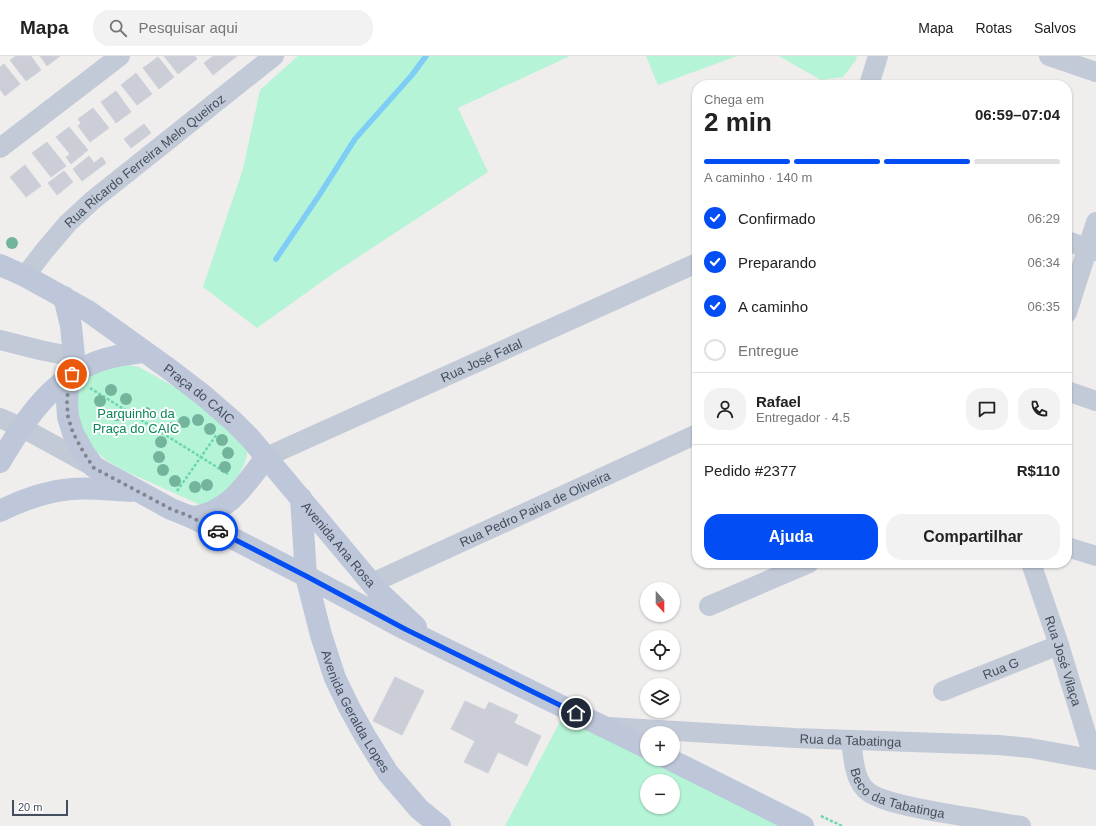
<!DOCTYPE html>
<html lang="pt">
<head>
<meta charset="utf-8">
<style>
  :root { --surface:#fff; --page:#f2f2f2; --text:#222; --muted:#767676; --line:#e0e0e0; --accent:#034df4 }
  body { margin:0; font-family:Arial,sans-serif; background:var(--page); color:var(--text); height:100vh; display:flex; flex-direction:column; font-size:15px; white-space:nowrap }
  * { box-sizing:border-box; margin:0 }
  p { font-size:13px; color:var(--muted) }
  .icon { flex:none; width:22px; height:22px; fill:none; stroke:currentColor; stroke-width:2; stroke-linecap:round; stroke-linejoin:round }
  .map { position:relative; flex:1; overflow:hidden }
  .details { position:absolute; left:692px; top:24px; width:380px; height:488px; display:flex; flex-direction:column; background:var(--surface); border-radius:16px; box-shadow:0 1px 3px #0004 }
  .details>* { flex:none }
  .needle { width:26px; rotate:159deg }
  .buttons { position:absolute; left:640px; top:526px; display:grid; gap:8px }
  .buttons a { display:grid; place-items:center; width:40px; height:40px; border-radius:50%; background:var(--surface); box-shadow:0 1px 3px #0004; font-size:20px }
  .scale { position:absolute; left:12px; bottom:10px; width:56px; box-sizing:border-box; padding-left:4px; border:2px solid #434d5d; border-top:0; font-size:11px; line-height:14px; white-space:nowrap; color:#434d5d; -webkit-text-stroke:3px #fff; paint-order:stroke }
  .pin { position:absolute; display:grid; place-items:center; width:34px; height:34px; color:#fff; margin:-17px; border:2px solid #fff; border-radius:50%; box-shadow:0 1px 4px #0007 }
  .courier { position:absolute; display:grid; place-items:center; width:40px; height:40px; margin:-20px; border:3px solid #034df4; border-radius:50%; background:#fff; color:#222; box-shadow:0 1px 5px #0007 }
  .head em { font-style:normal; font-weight:700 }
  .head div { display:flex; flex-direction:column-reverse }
  .head { display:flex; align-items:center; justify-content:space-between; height:68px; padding:0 12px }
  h1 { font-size:26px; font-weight:700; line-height:30px }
  .bar { display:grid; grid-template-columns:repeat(4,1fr); gap:6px 4px; align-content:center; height:48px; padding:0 12px }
  .bar i { height:5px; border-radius:3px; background:var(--line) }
  .bar .active { background:var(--accent) }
  .bar p { grid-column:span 4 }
  .line { display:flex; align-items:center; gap:10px; padding:0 12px; border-top:1px solid var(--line) }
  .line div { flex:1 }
  .round { display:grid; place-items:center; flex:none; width:42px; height:42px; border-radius:16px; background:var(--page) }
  ol { padding:0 12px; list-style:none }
  li { display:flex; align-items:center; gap:12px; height:44px }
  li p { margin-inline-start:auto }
  li .icon { padding:4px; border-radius:50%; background:var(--accent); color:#fff; stroke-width:4 }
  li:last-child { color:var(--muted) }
  li i { width:22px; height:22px; border:2px solid var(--line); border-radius:50% }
  .button { display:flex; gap:8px; margin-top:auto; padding:8px 12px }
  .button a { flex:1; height:46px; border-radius:16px; background:var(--accent); color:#fff; font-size:16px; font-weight:700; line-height:46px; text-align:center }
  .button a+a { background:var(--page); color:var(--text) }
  header { display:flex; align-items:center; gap:24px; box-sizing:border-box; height:56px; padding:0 20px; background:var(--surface); border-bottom:1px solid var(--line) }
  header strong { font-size:19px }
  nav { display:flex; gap:22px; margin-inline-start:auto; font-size:14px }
  .search { width:280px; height:36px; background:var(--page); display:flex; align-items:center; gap:10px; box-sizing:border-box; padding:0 14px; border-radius:16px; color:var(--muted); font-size:15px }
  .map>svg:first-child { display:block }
</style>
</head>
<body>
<header>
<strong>Mapa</strong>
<div class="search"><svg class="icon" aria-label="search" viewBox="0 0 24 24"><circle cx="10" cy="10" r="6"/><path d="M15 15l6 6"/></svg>Pesquisar aqui</div>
<nav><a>Mapa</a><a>Rotas</a><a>Salvos</a></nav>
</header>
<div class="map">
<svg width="1096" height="770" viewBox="0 0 1096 770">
  <rect width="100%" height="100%" fill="#f0eded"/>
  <path fill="#b5f4d6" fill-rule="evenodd" d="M 298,0 L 570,0 L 458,52 L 488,116 L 334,217 L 257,272 L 203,231 L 243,113 L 260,34 Z
    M 646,0 L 737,0 L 658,29 Z
    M 779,0 L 857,0 L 856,4 L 843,21 L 821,24 Z
    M 127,309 L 139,311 L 180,334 L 216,361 L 247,393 C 248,410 235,425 224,436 C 218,442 210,446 203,450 L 125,415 L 106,404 L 91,391 L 77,364 L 77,338 L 85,324 L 93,318 L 104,312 Z
    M 563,660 L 782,770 L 505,770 ZM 647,725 L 673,725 L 673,751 L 647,751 Z"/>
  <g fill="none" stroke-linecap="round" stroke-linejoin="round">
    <path stroke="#7dcdf6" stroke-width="5.5" d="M 276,203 L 320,138 L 355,83 L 412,19 L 426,0"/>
  </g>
  <path fill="#cbced6" stroke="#d0d2da" d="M 16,0 L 31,0 L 41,14 L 26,25 L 10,4 Z
    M 40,0 L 60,0 L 47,10 Z
    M 164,0 L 195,0 L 197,3 L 178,18 Z
    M 213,0 L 237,0 L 213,19 L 204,7 Z
    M 158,1 L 174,21 L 159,33 L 143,12 Z
    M 4,8 L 20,28 L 5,40 L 0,33 L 0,11 Z
    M 136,17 L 152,38 L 137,49 L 121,29 Z
    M 116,35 L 131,56 L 116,67 L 101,46 Z
    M 93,52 L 109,72 L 90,86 L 78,70 L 81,67 L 78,63 Z
    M 144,68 L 151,77 L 131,92 L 124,83 Z
    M 69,71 L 88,94 L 71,108 L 66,101 L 70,98 L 56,81 Z
    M 47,86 L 66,110 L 51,121 L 32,97 Z
    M 89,100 L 94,107 L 102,101 L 106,107 L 82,125 L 73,113 Z
    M 25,109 L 41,130 L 26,141 L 10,121 Z
    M 64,115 L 73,126 L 57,139 L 48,127 Z
    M 395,621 L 424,635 L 402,679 L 373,665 Z
    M 465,645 L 485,654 L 489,646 L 518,659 L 514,667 L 541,680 L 527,710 L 498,696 L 488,717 L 464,706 L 475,685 L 451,673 Z"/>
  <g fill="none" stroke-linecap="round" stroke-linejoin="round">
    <path stroke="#69d6af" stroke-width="2.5" stroke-dasharray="3 2" stroke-linecap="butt" d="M 90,332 L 228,418
      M 177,435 L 217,378
      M 821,760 L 842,770"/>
    <g stroke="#c2cad7" stroke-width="20">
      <path d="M 1049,0 L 1096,16"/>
      <path d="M 869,29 L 878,0"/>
      <path d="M 0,92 L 120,0"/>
      <path d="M 1067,185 L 1096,195"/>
      <path id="s1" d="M 25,220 L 45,194 L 68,167 L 93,144 L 274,0"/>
      <path d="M 1067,257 L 1096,166"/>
      <path d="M 0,284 L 40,294 L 74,301"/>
      <path d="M 1067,335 L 1096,345"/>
      <path d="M 0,362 L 21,371 L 94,411"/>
      <path id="s2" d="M 266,401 L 697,207"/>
      <path d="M 1067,491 L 1096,500"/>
      <path id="s3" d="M 1031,507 L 1059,589 L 1094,703"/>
      <path id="s4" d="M 372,527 L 697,378"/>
      <path d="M 709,550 L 809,507"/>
      <path id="s5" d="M 943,635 L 1059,589"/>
      <path id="s6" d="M 608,671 L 795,682 L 999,689 L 1030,692 L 1096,704"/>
      <path id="s7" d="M 851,684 C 853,699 854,722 865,733 C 878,748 940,756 961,760 C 981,763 1001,767 1021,770"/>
    </g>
    <g stroke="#bdc7d9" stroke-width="22">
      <path id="s8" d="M 0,209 L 25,220 L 45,231 L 88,255 L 169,313 L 203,339 L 233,365 L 250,382 L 378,535 L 416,571"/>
      <path d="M 64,241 L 71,270 L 74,301 L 72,318 L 68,332 L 67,346 L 68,361 L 73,377 L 84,397 L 94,411 L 171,453 L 191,461 L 306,520 L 405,573 L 647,692"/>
      <path d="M 0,406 C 25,363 55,318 105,303 C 118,299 131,298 144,296"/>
      <path id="s9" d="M 301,442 L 306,520 L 321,579 L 335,622 L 349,651 L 365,680 L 388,717 L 419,753 L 440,770"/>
      <path d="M 0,455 C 22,444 47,435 72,433 C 91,431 111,434 131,435"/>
      <path d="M 191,461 C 228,458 246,428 266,401"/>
      <path d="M 669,703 L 803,770"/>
    </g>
  </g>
  <g fill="#73b49c">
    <circle cx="12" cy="187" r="6"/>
    <circle cx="111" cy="334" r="6"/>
    <circle cx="126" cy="343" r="6"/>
    <circle cx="100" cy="345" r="6"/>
    <circle cx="146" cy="357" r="6"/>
    <circle cx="117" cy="359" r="6"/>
    <circle cx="198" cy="364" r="6"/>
    <circle cx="184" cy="366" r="6"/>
    <circle cx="170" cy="372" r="6"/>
    <circle cx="210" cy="373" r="6"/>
    <circle cx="222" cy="384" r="6"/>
    <circle cx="161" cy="386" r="6"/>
    <circle cx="228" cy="397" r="6"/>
    <circle cx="159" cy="401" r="6"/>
    <circle cx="225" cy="411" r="6"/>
    <circle cx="163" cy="414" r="6"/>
    <circle cx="175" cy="425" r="6"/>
    <circle cx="207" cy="429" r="6"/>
    <circle cx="195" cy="431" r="6"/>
  </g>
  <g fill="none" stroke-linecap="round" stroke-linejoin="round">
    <path stroke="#80858f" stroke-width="4" stroke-dasharray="0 7.2" d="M 72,318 L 68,332 L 67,346 L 68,361 L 73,377 L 84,397 L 94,412 L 171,453 L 191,461 L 218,475"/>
    <path stroke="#034df4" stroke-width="5" d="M 218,475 L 306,520 L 405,573 L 576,657"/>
  </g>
  <g text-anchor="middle" stroke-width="4" stroke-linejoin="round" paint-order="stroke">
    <g font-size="13" fill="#434d5d" stroke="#fff">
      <text dy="5" stroke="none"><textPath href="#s1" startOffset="167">Rua Ricardo Ferreira Melo Queiroz</textPath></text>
      <text dy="5" stroke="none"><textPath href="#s2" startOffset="236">Rua José Fatal</textPath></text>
      <text dy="5" stroke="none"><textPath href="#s8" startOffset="238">Praça do CAIC</textPath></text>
      <text dy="5" stroke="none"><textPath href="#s4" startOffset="179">Rua Pedro Paiva de Oliveira</textPath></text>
      <text dy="5" stroke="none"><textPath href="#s8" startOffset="444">Avenida Ana Rosa</textPath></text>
      <text dy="5" stroke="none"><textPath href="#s3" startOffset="103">Rua José Vilaça</textPath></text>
      <text dy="5" stroke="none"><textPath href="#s5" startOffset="62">Rua G</textPath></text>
      <text dy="5" stroke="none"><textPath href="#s9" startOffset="223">Avenida Geralda Lopes</textPath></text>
      <text dy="5" stroke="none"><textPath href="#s6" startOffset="243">Rua da Tabatinga</textPath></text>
      <text dy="5" stroke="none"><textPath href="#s7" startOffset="82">Beco da Tabatinga</textPath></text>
    </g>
    <g font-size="13" fill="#0c8659" stroke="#fff">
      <text x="136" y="362">Parquinho da<tspan x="136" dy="15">Praça do CAIC</tspan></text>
    </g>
  </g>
</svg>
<div class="buttons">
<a><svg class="needle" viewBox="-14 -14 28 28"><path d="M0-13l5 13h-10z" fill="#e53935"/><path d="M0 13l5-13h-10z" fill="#767676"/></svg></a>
<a><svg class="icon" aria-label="locate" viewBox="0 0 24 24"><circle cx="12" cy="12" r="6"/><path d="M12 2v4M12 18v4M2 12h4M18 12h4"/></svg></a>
<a><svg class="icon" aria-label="layers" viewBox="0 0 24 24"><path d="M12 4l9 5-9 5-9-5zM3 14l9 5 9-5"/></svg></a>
<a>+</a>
<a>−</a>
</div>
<div class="scale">20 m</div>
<div class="pin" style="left:72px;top:318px;background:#ea580c"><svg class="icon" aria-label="bag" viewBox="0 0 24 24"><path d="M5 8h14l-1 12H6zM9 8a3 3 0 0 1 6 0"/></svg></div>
<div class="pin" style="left:576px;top:657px;background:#1f2937"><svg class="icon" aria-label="home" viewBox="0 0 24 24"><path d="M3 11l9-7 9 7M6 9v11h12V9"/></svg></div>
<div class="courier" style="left:218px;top:475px"><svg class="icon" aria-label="car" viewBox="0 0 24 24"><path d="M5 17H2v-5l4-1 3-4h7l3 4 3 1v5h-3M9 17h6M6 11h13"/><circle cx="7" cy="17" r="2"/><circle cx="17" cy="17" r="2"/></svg></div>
<section class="details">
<div class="head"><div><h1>2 min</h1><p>Chega em</p></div><em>06:59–07:04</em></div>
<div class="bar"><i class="active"></i><i class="active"></i><i class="active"></i><i></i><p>A caminho · 140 m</p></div>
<ol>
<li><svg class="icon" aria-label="check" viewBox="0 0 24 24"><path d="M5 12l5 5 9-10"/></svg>Confirmado<p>06:29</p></li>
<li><svg class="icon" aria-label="check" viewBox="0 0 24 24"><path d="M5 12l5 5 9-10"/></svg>Preparando<p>06:34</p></li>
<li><svg class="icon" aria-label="check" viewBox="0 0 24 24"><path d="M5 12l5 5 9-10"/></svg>A caminho<p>06:35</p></li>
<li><i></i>Entregue</li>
</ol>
<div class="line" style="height:72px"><a class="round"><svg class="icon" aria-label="person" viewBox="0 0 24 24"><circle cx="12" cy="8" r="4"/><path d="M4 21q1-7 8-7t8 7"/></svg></a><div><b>Rafael</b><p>Entregador · 4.5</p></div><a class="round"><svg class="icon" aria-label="chat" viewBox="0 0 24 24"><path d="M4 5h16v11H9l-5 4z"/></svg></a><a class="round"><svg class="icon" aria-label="phone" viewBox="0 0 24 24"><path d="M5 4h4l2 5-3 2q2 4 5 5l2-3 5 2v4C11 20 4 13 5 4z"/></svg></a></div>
<div class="line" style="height:52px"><div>Pedido #2377</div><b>R$110</b></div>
<div class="button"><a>Ajuda</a><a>Compartilhar</a></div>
</section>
</div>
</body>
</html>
